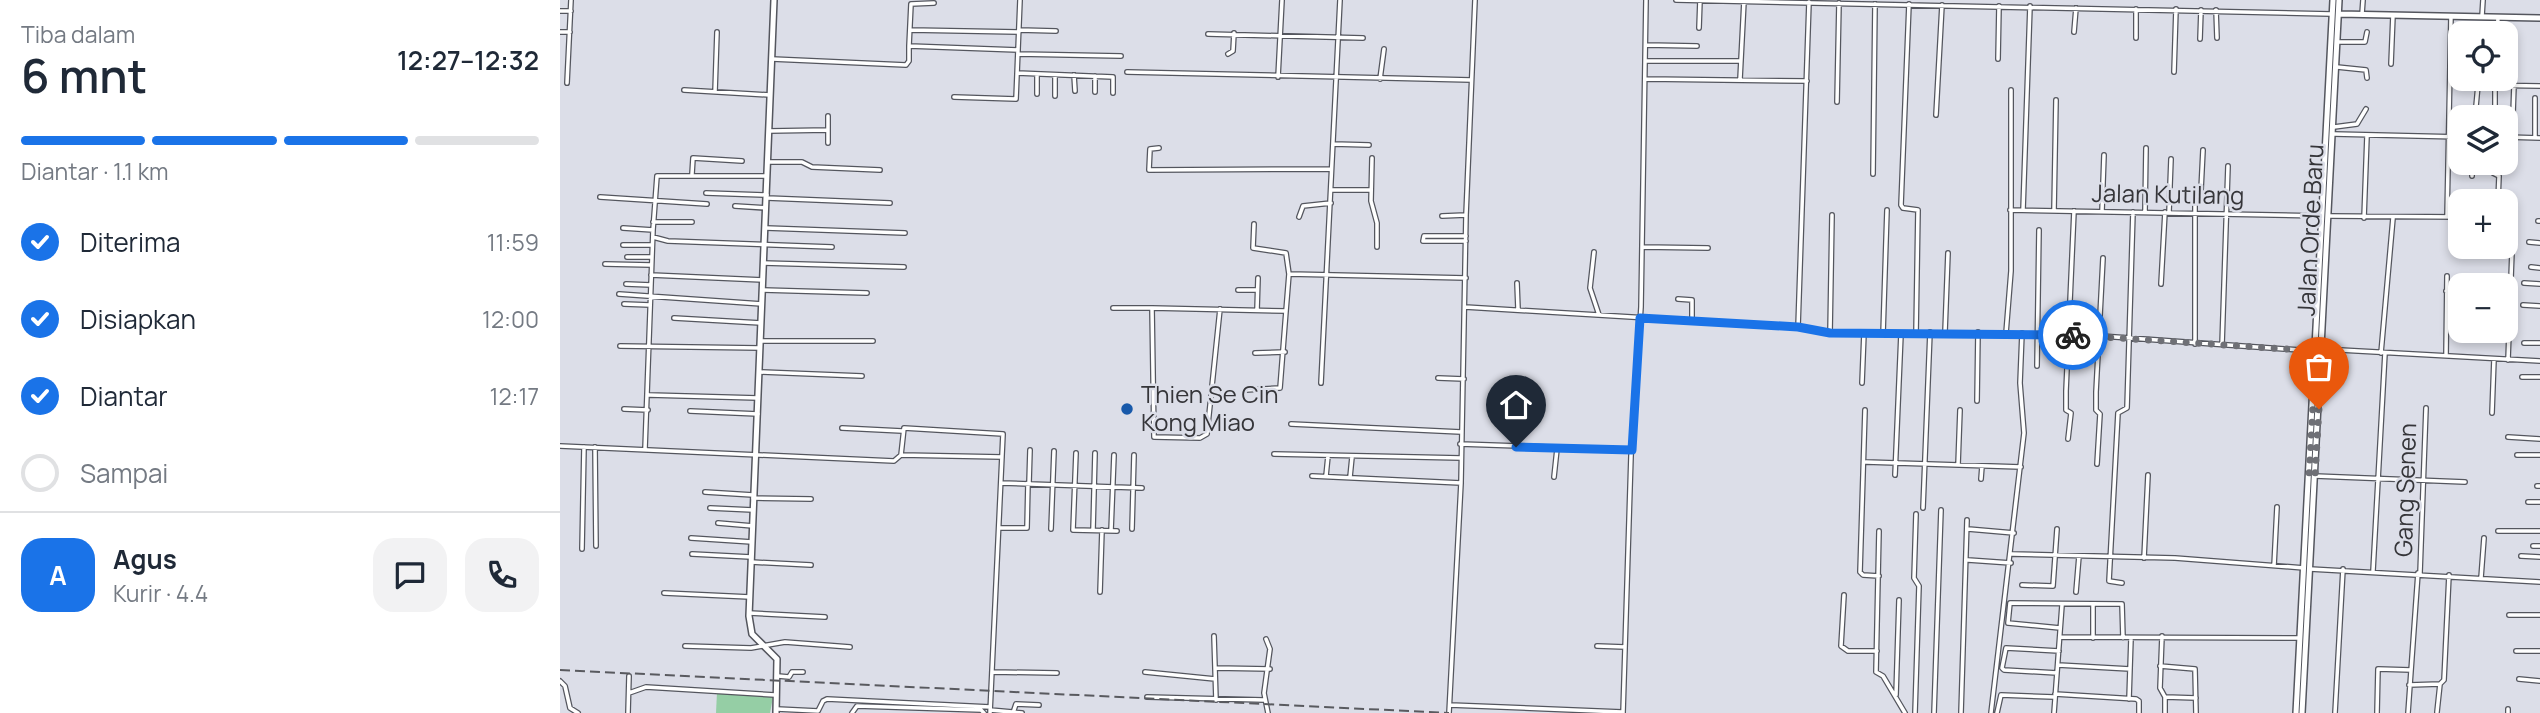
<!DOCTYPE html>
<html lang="id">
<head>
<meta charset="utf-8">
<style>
  :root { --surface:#fff; --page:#f2f2f3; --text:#1f2937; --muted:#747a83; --line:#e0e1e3; --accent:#1a73e8 }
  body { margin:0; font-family:Manrope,sans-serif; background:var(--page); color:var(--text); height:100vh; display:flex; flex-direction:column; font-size:26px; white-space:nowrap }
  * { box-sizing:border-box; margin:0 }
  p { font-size:23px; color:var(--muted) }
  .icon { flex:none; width:38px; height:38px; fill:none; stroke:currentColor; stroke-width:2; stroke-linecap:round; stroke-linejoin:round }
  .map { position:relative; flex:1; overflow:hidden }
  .drawer { display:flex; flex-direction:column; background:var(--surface); width:560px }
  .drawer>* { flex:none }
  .fabs { position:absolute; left:1888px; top:21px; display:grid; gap:14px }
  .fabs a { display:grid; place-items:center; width:70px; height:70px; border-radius:14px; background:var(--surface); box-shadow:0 4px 10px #0003; font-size:35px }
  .pin { position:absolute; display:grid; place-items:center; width:60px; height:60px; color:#fff; margin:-72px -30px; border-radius:50% 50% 50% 0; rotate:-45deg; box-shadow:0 0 7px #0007 }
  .pin .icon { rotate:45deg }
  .courier { position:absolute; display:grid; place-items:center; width:70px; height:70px; margin:-35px; border:5px solid #1a73e8; border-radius:50%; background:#fff; color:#222; box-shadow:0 2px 9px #0007 }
  .headline em { font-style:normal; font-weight:600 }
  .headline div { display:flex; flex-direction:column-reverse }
  .headline { display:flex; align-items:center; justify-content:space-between; height:119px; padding:0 21px }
  h1 { font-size:46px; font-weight:600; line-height:52px }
  .bar { display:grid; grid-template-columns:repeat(4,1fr); gap:10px 7px; align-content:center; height:84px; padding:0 21px }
  .bar i { height:9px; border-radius:5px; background:var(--line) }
  .bar .active { background:var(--accent) }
  .bar p { grid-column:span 4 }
  .line { display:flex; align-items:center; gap:18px; padding:0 21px; border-top:2px solid var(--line) }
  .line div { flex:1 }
  .round { display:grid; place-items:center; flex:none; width:74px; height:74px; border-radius:21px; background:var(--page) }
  ol { padding:0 21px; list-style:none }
  li { display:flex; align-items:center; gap:21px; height:77px }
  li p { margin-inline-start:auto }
  li .icon { padding:7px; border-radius:50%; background:var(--accent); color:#fff; stroke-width:4 }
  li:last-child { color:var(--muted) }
  li i { width:38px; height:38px; border:4px solid var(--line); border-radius:50% }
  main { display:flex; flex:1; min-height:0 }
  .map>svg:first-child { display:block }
</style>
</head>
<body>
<main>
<section class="drawer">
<div class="headline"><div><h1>6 mnt</h1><p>Tiba dalam</p></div><em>12:27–12:32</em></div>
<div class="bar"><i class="active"></i><i class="active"></i><i class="active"></i><i></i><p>Diantar · 1.1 km</p></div>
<ol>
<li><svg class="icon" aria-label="check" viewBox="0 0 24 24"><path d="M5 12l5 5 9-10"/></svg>Diterima<p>11:59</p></li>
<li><svg class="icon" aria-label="check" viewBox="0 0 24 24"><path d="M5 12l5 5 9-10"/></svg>Disiapkan<p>12:00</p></li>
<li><svg class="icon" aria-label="check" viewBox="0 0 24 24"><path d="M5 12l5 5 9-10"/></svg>Diantar<p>12:17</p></li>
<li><i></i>Sampai</li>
</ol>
<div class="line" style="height:126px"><b class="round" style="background:var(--accent);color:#fff">A</b><div><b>Agus</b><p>Kurir · 4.4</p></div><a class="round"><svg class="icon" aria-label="chat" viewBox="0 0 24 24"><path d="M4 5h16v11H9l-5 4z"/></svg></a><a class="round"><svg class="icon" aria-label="phone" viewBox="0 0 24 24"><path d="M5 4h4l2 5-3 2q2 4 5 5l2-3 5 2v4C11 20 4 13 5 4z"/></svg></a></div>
</section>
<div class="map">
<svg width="1980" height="713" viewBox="0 0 1980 713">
  <rect width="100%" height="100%" fill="#dcdee8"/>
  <path fill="#95cea5" d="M 157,692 L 213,697 L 210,713 L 156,713 Z"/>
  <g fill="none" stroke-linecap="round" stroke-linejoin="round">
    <g stroke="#54565e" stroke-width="6">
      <path id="street" d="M 1116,0 L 1771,14
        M 1349,4 L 1341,205 L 1343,208 L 1358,210 L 1356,334
        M 1656,10 L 1657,38
        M 0,11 L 11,11
        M 1802,14 L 1803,0
        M 1922,16 L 1923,0
        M 1139,28 L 1140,0
        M 350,30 L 459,32
        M 459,30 L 496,31
        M 0,32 L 10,32
        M 1514,32 L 1516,8
        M 1937,33 L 1938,18
        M 648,34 L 803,38
        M 1576,38 L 1576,9
        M 1640,39 L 1641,10
        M 1778,42 L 1805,42 L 1807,32
        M 1086,45 L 1137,46
        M 349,46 L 351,4 L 374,3
        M 458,54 L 561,56
        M 668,54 L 673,51 L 674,33
        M 212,59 L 346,65 L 349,61 L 349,46 L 458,50
        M 1438,59 L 1439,6
        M 1086,61 L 1181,61
        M 1831,64 L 1833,15
        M 1777,67 L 1806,70 L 1807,78
        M 567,72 L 911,80
        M 1614,72 L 1616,9
        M 457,73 L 553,77 L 553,93
        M 477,74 L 477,94
        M 514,75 L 515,91
        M 535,76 L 535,92
        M 718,77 L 722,0
        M 820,79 L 824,49
        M 1086,79 L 1247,81
        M 1180,79 L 1184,1
        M 7,83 L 11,0
        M 124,90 L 210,95
        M 155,92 L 157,32
        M 495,96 L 495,75
        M 394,97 L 456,99 L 460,0
        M 1975,98 L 1975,138
        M 1277,102 L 1279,3
        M 1953,114 L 1954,85
        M 1376,115 L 1382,5
        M 1915,117 L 1918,85 L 1980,86
        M 1935,117 L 1935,79
        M 1774,127 L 1797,124 L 1806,109
        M 209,131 L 268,130
        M 1774,134 L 1900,137
        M 1946,137 L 1980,138
        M 268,143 L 268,116
        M 773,144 L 809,145
        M 599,148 L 590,149 L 589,170 L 771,169
        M 812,158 L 811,201 L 817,223 L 817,247
        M 208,162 L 242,162 L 252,167 L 320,170
        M 1912,163 L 1912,176
        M 1933,163 L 1933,173 L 1939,176 L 1938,201
        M 132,174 L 133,158 L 182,161
        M 1313,174 L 1315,4
        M 771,190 L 811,190
        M 146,193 L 207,195
        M 40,197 L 147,204
        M 207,198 L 330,203
        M 175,206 L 206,208
        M 1450,210 L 1762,216
        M 1463,210 L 1470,6
        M 1494,210 L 1496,100
        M 1542,211 L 1544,155
        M 1585,211 L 1586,148
        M 1609,212 L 1611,159
        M 882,216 L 906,215
        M 1770,216 L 1900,217
        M 739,217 L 743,206 L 771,203
        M 1887,217 L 1891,16
        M 1804,218 L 1807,136
        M 1946,221 L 1953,224 L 1948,360
        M 1978,221 L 1980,221
        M 93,222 L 132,222
        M 694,224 L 693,248 L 726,253 L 729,274
        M 63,228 L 93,230
        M 206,228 L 345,233
        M 93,237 L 108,241 L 272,247
        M 863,241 L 864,236 L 906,236
        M 863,241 L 906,241
        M 1969,242 L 1980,243
        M 63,245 L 92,245
        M 1082,247 L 1148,248
        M 1034,252 L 1030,288 L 1039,315
        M 67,257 L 92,257
        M 203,263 L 344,267
        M 45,264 L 91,265
        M 1971,267 L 1980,268
        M 91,275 L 203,280
        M 957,283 L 958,309
        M 1964,283 L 1980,284
        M 66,284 L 91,285
        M 1601,284 L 1605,212
        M 203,290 L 307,293
        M 678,290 L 697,290
        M 1886,291 L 1900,292
        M 59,294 L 202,304
        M 1118,299 L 1132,300 L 1132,321
        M 64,304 L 90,305
        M 1963,305 L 1980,306
        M 905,307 L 1238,327 L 1270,333 L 1541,336 L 1754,351
        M 553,308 L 592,308
        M 660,309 L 647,434 L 640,438 L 594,437 L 592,308 L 726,311 L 729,274 L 906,278
        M 697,310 L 698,278
        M 114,318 L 201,323
        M 1238,327 L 1249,2
        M 1385,332 L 1388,253
        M 1270,333 L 1272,215
        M 1446,333 L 1451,271 L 1451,90
        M 1323,334 L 1327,210
        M 201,341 L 313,341
        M 1964,343 L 1980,343
        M 1635,344 L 1635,192 L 1641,190 L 1643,150
        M 1662,345 L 1668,166
        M 60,346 L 200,348
        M 1762,349 L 1980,361
        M 695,353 L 725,352
        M 1821,353 L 1833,218
        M 1886,356 L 1887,276
        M 1477,366 L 1479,230
        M 200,372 L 302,376
        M 1962,377 L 1980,377
        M 878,378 L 904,379
        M 761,383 L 780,0
        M 1302,383 L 1304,333
        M 685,390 L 720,388 L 726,311
        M 89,395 L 198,398
        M 1417,401 L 1418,332
        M 64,409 L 88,410
        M 1305,410 L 1300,572 L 1303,575 L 1319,576
        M 130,411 L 198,414
        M 1932,413 L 1934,359
        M 731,424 L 901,432
        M 282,428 L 342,431
        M 1948,437 L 1980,439
        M 1508,439 L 1511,413 L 1506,410 L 1506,391 L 1514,211
        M 900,444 L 1072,450
        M 0,446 L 334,461 L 341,455 L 442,457
        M 35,447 L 36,546
        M 85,449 L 93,230 L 97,176 L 206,176
        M 516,453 L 513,530 L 557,531
        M 714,454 L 901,458
        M 341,455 L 344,428 L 443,434 L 430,713
        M 1957,455 L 1980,455
        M 1306,462 L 1461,467
        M 1537,464 L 1540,414 L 1536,410 L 1536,392 L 1543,258
        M 1398,465 L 1400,410
        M 1335,475 L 1341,334
        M 752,476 L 901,483
        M 766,476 L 768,456
        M 1755,476 L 1905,482
        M 790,477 L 792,457
        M 994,477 L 997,449
        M 1421,479 L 1422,466
        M 441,483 L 582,488
        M 469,483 L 470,450
        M 1977,486 L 1980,486
        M 145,492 L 193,495
        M 193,498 L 251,499
        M 1968,502 L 1980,502
        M 150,508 L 193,510
        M 1363,508 L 1370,332
        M 158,523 L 193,526
        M 439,528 L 467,528 L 468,483
        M 491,529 L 494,451
        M 572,529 L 574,455
        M 1408,529 L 1454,533
        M 533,530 L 535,453
        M 551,531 L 554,455
        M 1319,531 L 1316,672 L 1323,676 L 1345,713
        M 1938,531 L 1980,531
        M 131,538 L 192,542
        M 1973,546 L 1980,546
        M 22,549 L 24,447
        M 132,554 L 191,557
        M 1452,554 L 1615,558 L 1744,568
        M 1961,556 L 1980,557
        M 1584,558 L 1588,475
        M 1408,560 L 1451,563
        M 191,562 L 251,565
        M 1714,566 L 1717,507
        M 1750,569 L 1980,582
        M 1813,571 L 1825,353
        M 1860,573 L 1866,408
        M 1921,578 L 1924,538
        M 1562,583 L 1549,581 L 1558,413 L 1567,408 L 1573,212
        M 1462,585 L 1493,586 L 1497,529
        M 540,592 L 542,530
        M 1516,592 L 1519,556
        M 104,593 L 190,597
        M 1284,595 L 1281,646 L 1288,651 L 1317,651
        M 189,613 L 265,617
        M 1949,615 L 1980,615
        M 1500,628 L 1448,623 L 1450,603 L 1562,604 L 1563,638
        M 654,636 L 655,668
        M 1602,636 L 1600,688 L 1605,697 L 1605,713
        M 1500,637 L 1740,638
        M 1533,638 L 1533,605
        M 706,639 L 710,649 L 704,693 L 708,713
        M 125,646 L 191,648 L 225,642 L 290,647
        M 1037,646 L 1065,647
        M 1956,651 L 1980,651
        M 1498,665 L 1570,669
        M 1600,666 L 1635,669 L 1636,713
        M 433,672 L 497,673
        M 585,672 L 655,679
        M 1497,673 L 1444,670 L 1442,668 L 1446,648 L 1499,651
        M 218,676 L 229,677 L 232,672 L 243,672
        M 1959,679 L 1980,681
        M 0,681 L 5,686 L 10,708 L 18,713
        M 1849,685 L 1880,684
        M 69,693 L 86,687 L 215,695
        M 1495,694 L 1576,699 L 1579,701 L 1579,713
        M 1336,695 L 1339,600
        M 587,697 L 704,700
        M 1605,697 L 1636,698
        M 1569,699 L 1571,638
        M 656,700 L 655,668 L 710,669
        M 890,705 L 1062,712
        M 217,709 L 258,711 L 263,701 L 267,699 L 430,707
        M 1948,709 L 1948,713
        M 430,710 L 462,713
        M 1877,712 L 1880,684 L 1884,680 L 1889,575
        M 68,713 L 69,676
        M 292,713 L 297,706 L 421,710 L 424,713
        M 453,713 L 456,704 L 479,705
        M 889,713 L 901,483 L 906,215 L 915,0
        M 1063,713 L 1071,456 L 1081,307 L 1086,0
        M 1355,713 L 1359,586 L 1354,578 L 1356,514
        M 1374,713 L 1381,510
        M 1401,713 L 1407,520
        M 1431,713 L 1464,433 L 1460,383 L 1462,333
        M 1437,713 L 1441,695 L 1494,697
        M 1494,713 L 1502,605
        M 1775,713 L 1783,569
        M 1817,713 L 1818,669 L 1851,670
        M 1848,713 L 1858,573"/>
    </g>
    <g stroke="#54565e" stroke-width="8">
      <path id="secondary" d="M 214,0 L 189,616 L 192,634 L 217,659 L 216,713
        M 1779,14 L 1980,18
        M 1736,713 L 1773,0
        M 1742,713 L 1779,0"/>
    </g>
    <use href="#street" stroke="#fff" stroke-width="3.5"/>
    <use href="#secondary" stroke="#fff" stroke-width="5"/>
    <path stroke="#595a5f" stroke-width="2" stroke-dasharray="10 5" stroke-linecap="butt" d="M 0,670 L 889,713"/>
  </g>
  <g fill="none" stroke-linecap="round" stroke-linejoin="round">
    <path stroke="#6f7076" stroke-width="7" stroke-dasharray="0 12.6" d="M 1513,335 L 1756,351 L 1749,476 L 1755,476 L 1759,409"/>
    <path stroke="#1a73e8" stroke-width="9" d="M 956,447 L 1072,450 L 1080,318 L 1238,327 L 1270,333 L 1513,335"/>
  </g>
  <circle fill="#1859aa" stroke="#dcdee8" stroke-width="2.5" cx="567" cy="409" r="7"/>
  <g text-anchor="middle" stroke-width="5" stroke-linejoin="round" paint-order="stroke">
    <g font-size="24" fill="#353539" stroke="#dcdee8">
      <text transform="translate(1608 195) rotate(1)" y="8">Jalan Kutilang</text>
      <text transform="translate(1751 230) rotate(-87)" y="8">Jalan Orde Baru</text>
      <text transform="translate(1846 490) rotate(-88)" y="8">Gang Senen</text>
    </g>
    <g font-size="24" fill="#353539" stroke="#dcdee8" text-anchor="start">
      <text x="581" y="403">Thien Se Cin<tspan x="581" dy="28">Kong Miao</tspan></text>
    </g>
  </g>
</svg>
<div class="fabs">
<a><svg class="icon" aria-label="locate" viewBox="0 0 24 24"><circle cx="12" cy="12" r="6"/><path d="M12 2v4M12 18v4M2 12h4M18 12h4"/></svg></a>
<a><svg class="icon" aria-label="layers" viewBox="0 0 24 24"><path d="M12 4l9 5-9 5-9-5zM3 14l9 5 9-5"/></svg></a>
<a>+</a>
<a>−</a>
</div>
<div class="pin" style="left:1759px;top:409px;background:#ea580c"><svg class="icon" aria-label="bag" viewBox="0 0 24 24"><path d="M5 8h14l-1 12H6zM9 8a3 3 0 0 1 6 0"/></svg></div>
<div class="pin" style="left:956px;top:447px;background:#1f2937"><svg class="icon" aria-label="home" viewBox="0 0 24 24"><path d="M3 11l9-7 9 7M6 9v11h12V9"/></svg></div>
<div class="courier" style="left:1513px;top:335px"><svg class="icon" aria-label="bike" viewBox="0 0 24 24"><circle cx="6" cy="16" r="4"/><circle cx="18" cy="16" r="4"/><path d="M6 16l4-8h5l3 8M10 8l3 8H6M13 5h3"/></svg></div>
</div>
</main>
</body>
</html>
